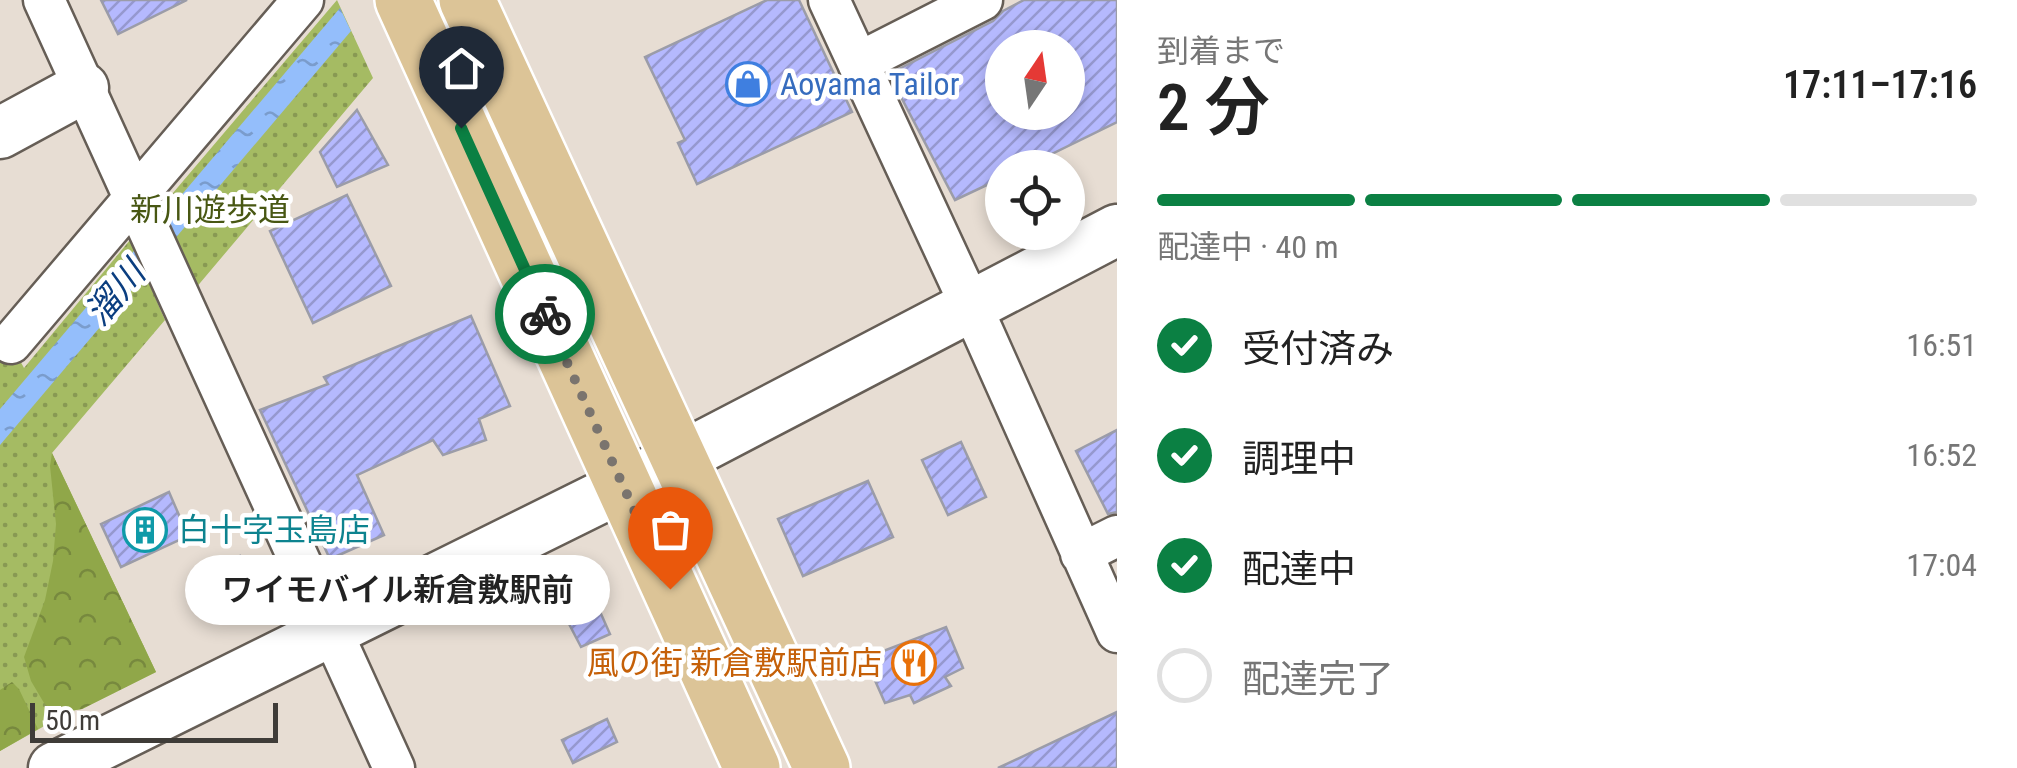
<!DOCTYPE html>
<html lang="ja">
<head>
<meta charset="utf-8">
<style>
  :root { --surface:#fff; --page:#f2f2f2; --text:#222; --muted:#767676; --line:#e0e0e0; --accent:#0b8043 }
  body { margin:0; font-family:"Roboto Condensed","Noto Sans JP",sans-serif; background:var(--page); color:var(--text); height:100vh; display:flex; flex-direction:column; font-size:38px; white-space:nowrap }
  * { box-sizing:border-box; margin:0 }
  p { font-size:32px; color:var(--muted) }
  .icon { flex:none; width:55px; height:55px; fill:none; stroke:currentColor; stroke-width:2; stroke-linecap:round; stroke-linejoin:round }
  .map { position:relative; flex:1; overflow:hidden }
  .details { display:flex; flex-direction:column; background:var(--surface); width:900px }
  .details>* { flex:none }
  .needle { width:65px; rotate:13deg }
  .tools { position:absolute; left:985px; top:30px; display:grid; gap:20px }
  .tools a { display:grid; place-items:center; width:100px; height:100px; border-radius:50%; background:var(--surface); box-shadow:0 5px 15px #0003; font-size:50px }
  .scale { position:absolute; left:30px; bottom:25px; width:248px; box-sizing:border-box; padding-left:10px; border:5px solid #3f3c38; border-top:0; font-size:28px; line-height:35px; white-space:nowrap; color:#3f3c38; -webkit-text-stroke:8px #fff; paint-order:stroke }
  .pin { position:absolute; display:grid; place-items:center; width:85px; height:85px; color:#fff; margin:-102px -42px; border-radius:50% 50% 50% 0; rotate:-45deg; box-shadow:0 0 10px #0007 }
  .pin .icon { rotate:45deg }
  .courier { position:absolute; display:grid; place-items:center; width:100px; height:100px; margin:-50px; border:8px solid #0b8043; border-radius:50%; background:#fff; color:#222; box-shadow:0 2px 12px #0007 }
  .bubble { position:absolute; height:70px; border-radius:35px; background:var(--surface); box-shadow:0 5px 15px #0003; font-size:32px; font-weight:600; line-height:70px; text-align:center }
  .overview em { font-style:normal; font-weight:600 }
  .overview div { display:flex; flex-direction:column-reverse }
  .overview { display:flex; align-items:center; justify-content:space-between; height:170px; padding:0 40px }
  h1 { font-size:65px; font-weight:600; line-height:75px }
  .bar { display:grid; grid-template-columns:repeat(4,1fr); gap:15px 10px; align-content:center; height:120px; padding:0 40px }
  .bar i { height:12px; border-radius:8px; background:var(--line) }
  .bar .selected { background:var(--accent) }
  .bar p { grid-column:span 4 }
  ol { padding:0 40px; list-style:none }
  li { display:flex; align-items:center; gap:30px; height:110px }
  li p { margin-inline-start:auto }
  li .icon { padding:10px; border-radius:50%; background:var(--accent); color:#fff; stroke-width:4 }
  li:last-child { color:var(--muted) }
  li i { width:55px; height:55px; border:5px solid var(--line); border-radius:50% }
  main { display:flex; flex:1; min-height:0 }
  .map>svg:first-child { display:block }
</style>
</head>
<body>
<main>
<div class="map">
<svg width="1117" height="768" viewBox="0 0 1117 768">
  <defs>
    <pattern id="grass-dots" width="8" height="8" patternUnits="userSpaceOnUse" patternTransform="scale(2.5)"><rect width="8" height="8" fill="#a5bb63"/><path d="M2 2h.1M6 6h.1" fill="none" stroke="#889953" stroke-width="1.8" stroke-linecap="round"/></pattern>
    <pattern id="forest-crowns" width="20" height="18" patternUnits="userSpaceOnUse" patternTransform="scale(2.5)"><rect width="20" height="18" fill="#90a749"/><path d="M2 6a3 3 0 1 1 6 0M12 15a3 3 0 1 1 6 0" fill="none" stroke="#77893e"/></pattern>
    <pattern id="water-ripples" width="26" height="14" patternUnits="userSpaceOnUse" patternTransform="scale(2.5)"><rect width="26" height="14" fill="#94befb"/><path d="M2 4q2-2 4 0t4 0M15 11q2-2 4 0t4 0" fill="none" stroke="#7a9ccc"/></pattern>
    <pattern id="building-hatch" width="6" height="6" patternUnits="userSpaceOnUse" patternTransform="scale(2.5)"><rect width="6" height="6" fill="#b5b9fe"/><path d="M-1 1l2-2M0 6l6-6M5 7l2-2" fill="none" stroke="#9598cf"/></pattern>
  </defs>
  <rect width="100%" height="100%" fill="#e7ddd3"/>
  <path fill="url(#grass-dots)" d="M 337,0 L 373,78 L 195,289 L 161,207 Z
    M 130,240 L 165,320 L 52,453 L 156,672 L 82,709 L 71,711 L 0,751 L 0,324 L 24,368 Z"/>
  <path fill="url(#forest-crowns)" d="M 52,453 L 156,672 L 82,709 L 63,712 L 51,709 L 44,703 L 31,681 L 24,657 L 45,600 L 53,561 L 56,524 L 50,466 Z
    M 12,682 L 19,689 L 38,729 L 0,751 L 0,690 Z"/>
  <path fill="url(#water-ripples)" d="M 340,8 L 351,31 L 0,445 L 0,409 Z"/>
  <path fill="url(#building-hatch)" stroke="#9b9ca8" stroke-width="2.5" fill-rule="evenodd" d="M 101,0 L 187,0 L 118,34 Z
    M 767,0 L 799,0 L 852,112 L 697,184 L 678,143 L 685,140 L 645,57 Z
    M 1024,0 L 1117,0 L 1117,122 L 1023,168 L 1002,168 L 1002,178 L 955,200 L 889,74 L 993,21 L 1003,11 ZM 1002,48 L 1068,48 L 1068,112 L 1002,112 Z
    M 357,110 L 388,165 L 337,187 L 320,152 Z
    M 347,195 L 391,286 L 313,323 L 270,231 Z
    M 471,316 L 510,406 L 479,419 L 486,440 L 443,455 L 433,440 L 357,475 L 384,535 L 330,559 L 260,410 L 328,384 L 324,377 Z
    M 1117,430 L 1117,512 L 1108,514 L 1076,451 Z
    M 961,442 L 986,497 L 948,515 L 922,460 Z
    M 868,481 L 893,537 L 803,576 L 778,519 Z
    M 169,492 L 188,536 L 121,567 L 101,524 Z
    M 240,556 L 261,591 L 232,607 L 213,572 Z
    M 573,586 L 590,589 L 610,634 L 581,647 L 555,597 Z
    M 946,627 L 963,668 L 945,677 L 951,686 L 914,703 L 910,695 L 885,703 L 865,658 Z
    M 1117,712 L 1117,768 L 998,768 Z
    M 607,719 L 617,742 L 573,763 L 562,740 Z"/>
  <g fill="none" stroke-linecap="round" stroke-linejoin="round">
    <g stroke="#665e56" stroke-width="45">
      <path id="minor" d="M 44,0 L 394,768
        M 829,0 L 983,332 L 1117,632
        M 858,63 L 982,0
        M 11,343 L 303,0
        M 1081,554 L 1117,536"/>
    </g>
    <g stroke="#665e56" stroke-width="55">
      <path id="tertiary" d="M 0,133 L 83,88
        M 54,768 L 678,459 L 1117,230"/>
    </g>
    <g stroke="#fff" stroke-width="60">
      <path id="primary" d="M 403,0 L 752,768
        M 467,0 L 822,768"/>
    </g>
    <use href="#minor" stroke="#fff" stroke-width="40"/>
    <use href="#tertiary" stroke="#fff" stroke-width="50"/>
    <use href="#primary" stroke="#dcc497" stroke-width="55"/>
  </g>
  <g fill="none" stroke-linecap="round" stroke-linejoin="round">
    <path stroke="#7a746e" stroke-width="10" stroke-dasharray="0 18" d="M 545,314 L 670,589"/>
    <path stroke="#0b8043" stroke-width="12" d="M 461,128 L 545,314"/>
  </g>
  <defs>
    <g id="shop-ring" transform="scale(2.25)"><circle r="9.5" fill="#fff" stroke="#3f7fe0" stroke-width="1.5"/><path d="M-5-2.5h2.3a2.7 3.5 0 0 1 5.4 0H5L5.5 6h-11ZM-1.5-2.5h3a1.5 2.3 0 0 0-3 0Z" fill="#3f7fe0"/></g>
    <g id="building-ring" transform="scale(2.25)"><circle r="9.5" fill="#fff" stroke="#0f9aa8" stroke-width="1.5"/><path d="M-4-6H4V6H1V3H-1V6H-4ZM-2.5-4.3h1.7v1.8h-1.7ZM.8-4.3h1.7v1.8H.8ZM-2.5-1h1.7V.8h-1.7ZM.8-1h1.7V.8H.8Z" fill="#0f9aa8"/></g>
    <g id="restaurant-ring" transform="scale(2.25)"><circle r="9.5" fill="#fff" stroke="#e8710a" stroke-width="1.5"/><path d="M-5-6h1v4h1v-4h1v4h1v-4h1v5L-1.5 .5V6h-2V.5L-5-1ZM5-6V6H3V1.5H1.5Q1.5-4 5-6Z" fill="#e8710a"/></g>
  </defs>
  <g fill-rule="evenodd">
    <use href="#shop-ring" x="748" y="84"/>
    <use href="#building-ring" x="145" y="530"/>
    <use href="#restaurant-ring" x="914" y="663"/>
  </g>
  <g text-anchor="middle" stroke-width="9" stroke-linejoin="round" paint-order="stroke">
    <g font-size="32" fill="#366cbe" stroke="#fff" text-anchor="start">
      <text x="780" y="95">Aoyama Tailor</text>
    </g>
    <g font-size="32" fill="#485713" stroke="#fff">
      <text x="210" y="221">新川遊歩道</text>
    </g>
    <g font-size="32" fill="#0d838f" stroke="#fff" text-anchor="start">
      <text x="178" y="541">白十字玉島店</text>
    </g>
    <g font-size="32" fill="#c56008" stroke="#fff" text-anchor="end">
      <text x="882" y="674">風の街 新倉敷駅前店</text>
    </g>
    <g font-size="35" font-style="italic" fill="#0b3e80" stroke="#fff">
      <text transform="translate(115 293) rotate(-50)" y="12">溜川</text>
    </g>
  </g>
</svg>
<div class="tools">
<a><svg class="needle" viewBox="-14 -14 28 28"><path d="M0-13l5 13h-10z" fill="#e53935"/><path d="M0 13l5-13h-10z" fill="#767676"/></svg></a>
<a><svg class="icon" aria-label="locate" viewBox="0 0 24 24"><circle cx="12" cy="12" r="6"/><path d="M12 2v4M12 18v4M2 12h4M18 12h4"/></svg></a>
</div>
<div class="scale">50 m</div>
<div class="pin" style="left:670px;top:589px;background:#ea580c"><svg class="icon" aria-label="bag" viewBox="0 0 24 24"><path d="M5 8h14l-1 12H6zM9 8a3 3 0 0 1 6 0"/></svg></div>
<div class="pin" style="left:461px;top:128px;background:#1f2937"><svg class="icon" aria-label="home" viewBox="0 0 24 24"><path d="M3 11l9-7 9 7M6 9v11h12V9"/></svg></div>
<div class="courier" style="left:545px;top:314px"><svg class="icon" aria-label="bike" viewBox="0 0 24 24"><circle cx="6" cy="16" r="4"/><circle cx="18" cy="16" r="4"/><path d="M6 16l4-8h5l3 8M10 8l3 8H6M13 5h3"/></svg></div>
<div class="bubble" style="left:185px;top:555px;width:425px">ワイモバイル新倉敷駅前</div>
</div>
<section class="details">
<div class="overview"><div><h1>2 分</h1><p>到着まで</p></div><em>17:11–17:16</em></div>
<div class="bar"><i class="selected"></i><i class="selected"></i><i class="selected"></i><i></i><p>配達中 · 40 m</p></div>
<ol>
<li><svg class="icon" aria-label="check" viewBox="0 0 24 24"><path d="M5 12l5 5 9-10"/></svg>受付済み<p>16:51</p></li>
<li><svg class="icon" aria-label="check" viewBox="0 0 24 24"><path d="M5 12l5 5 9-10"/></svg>調理中<p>16:52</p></li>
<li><svg class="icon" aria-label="check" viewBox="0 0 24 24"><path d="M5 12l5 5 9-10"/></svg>配達中<p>17:04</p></li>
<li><i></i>配達完了</li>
</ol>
</section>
</main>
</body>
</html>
